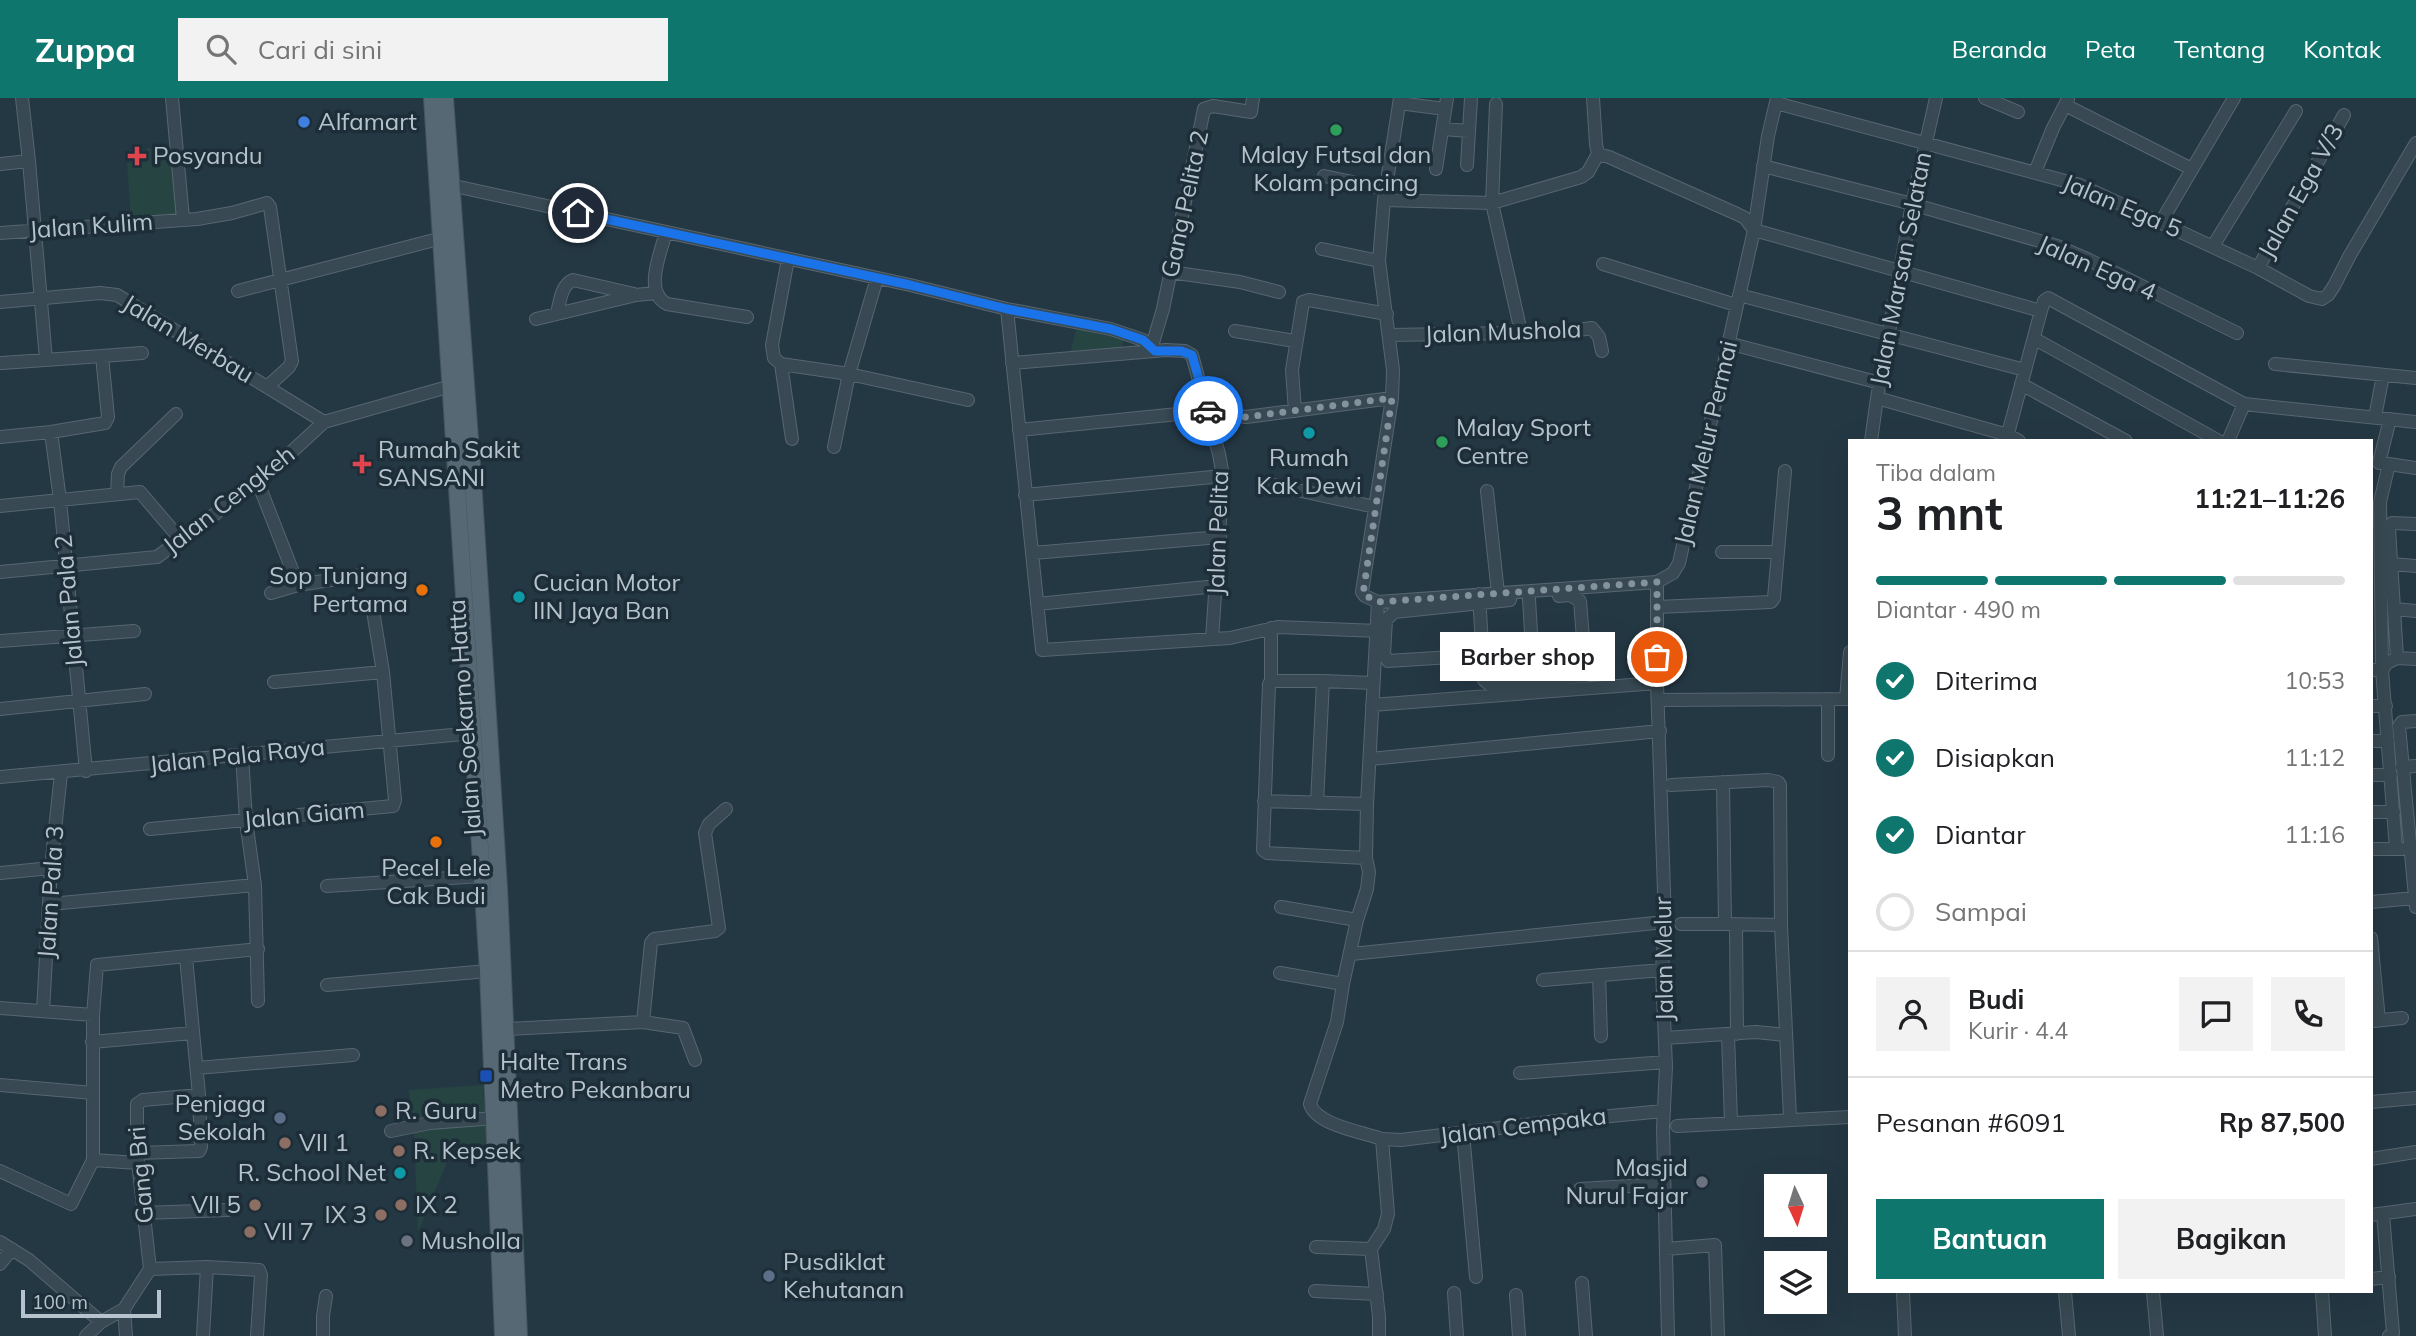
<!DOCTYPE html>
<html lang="id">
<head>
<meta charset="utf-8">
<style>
  :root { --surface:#fff; --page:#f2f2f2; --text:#202124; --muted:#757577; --line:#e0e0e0; --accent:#0f766e }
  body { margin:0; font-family:Mulish,sans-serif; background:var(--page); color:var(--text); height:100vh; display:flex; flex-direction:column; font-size:26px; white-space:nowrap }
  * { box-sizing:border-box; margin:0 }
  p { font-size:23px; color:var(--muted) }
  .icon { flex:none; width:38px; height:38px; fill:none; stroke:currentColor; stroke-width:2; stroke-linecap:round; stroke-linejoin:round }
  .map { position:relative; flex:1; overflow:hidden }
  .sheet { position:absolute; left:1848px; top:341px; width:525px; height:854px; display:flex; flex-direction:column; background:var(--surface); border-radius:0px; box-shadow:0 7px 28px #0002 }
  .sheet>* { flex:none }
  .needle { width:46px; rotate:176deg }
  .fabs { position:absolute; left:1764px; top:1076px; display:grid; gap:14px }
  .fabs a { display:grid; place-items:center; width:63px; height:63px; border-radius:0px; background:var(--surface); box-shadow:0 7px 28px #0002; font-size:35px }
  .scale { position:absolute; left:21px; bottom:18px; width:140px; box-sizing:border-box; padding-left:7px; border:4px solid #b6c3cd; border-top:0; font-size:19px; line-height:24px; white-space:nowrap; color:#b6c3cd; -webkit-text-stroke:5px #1d2e38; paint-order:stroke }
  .pin { position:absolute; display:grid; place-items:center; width:60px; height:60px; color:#fff; margin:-30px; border:4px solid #fff; border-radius:50%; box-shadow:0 2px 7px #0007 }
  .courier { position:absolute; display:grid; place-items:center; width:70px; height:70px; margin:-35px; border:5px solid #1a73e8; border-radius:50%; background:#fff; color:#222; box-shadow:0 2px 9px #0007 }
  .bubble { position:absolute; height:49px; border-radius:0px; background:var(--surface); box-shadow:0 7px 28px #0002; font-size:23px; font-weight:700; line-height:49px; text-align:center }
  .summary em { font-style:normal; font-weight:700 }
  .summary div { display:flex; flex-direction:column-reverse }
  .summary { display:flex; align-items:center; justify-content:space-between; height:119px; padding:0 28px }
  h1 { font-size:46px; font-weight:700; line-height:52px }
  .bar { display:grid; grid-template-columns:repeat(4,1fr); gap:10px 7px; align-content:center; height:84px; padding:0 28px }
  .bar i { height:9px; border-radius:5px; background:var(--line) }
  .bar .on { background:var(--accent) }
  .bar p { grid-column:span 4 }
  .line { display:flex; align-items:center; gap:18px; padding:0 28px; border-top:2px solid var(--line) }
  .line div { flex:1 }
  .round { display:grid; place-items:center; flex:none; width:74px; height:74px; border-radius:0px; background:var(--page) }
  ol { padding:0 28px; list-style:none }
  li { display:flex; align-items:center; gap:21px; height:77px }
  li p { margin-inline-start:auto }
  li .icon { padding:7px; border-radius:50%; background:var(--accent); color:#fff; stroke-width:4 }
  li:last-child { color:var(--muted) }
  li i { width:38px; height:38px; border:4px solid var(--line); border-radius:50% }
  .button { display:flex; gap:14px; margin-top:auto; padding:14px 28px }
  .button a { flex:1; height:80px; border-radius:0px; background:var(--accent); color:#fff; font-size:28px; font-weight:700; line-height:80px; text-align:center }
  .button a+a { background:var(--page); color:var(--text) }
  header { display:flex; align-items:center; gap:42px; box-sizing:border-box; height:98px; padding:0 35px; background:var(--accent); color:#fff }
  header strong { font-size:33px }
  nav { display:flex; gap:38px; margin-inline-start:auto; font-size:24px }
  .search { width:490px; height:63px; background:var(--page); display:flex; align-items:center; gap:18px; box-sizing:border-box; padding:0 24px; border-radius:0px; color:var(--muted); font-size:26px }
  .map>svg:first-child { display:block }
</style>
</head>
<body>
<header>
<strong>Zuppa</strong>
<div class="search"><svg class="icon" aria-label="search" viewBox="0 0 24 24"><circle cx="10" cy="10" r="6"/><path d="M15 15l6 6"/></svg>Cari di sini</div>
<nav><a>Beranda</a><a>Peta</a><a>Tentang</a><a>Kontak</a></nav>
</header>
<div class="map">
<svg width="2416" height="1238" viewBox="0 0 2416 1238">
  <rect width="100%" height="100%" fill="#243844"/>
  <path fill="#264442" d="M 173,48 L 179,117 L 131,120 L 127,65 L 147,64 L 147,50 Z
    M 1077,229 L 1125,239 L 1121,251 L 1070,254 Z
    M 483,987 L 485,1019 L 412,1028 L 409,992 Z
    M 485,1024 L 487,1046 L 453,1050 L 418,1134 L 414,1033 L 425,1027 Z"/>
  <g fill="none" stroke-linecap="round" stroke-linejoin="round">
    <g stroke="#576670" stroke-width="14">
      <path id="minor" d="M 172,0 L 183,121
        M 1400,0 L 1384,102 L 1379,163 L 1393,272 L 1392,300 L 1362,494 L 1365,498 L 1378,504 L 1657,484 L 1673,475 L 1679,465 L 1754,132 L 1768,38 L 1777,0
        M 1593,0 L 1596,46 L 1598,56
        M 1985,0 L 2018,14
        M 1399,5 L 1445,11
        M 1776,5 L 2080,87 L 2258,170 L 2309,198 L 2322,201 L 2328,197 L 2334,188 L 2350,157 L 2416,45
        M 1496,6 L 1492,105 L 1521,234
        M 2065,7 L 2192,71
        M 1443,31 L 1469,33
        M 29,63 L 46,262
        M 0,66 L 29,63 L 22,0
        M 1467,67 L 1471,0
        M 1763,68 L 1912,106 L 2057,148 L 2089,162 L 2237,235
        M 1436,71 L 1447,0
        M 2035,74 L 2053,30 L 2068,1
        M 1324,78 L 1386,91
        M 450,87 L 910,187 L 1007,211 L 1111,231 L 1143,242 L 1155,253
        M 1384,102 L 1492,105 L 1581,79 L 1588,74 L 1598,56 L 1609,59 L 1737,116 L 1745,120 L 1754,132
        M 2161,124 L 2234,0
        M 1754,132 L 2041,213
        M 666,134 C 661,154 643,194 667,206 L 747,219
        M 0,135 L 197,121 L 232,115 L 267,105 L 270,109 L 292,263 L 289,269 L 267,289
        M 2213,148 L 2296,13
        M 1322,151 L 1379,163
        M 788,161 L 772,247 L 774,260 L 781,266 L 792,341
        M 1603,166 L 1736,207
        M 2258,170 L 2344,17
        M 1170,174 L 1240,184 L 1279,194
        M 238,193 L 442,140
        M 1739,197 L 2025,272
        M 0,204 L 100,195 L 117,197 L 324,324
        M 1007,211 L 1042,552 L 1230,540 L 1278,529 L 1378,533
        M 557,215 C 560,204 561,187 573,182 L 634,196
        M 536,221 L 636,197 L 655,195
        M 1235,233 L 1295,243
        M 1389,237 L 1565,234 L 1592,230 L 1599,239 L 1602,253
        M 2035,241 L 2219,343
        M 1728,245 L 1880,285
        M 1152,248 L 1163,211 L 1204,11 L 1213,8 L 1251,14 L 1253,0
        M 102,258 L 142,255
        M 1012,265 L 1166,252 L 1185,253 L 1192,257 L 1219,356 L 1223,378 L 1212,541
        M 781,266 L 849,276 L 968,302
        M 2275,266 L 2416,280
        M 2021,286 L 2126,343
        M 1877,300 L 2008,337 L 2019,343
        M 2244,306 L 2416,324
        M 1295,313 L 1292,272 L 1303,204 L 1309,202 L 1387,216
        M 2375,319 L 2383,277
        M 1019,332 L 1208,313 L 1246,319 L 1392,300
        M 51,334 L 60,402 L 86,673
        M 0,339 L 51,334 L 105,325 L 108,319 L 102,258 L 2,265
        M 1871,343 L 1877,300 L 1912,106 L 1936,0
        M 2006,343 L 2041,213 L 2044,203 L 2048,200 L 2244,306 L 2228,343
        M 834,349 L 849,276 L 877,180
        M 2379,365 L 2390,321
        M 2382,365 L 2416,370
        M 2389,366 L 2380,404 L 2382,572 L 2396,751
        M 257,382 L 298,487 L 362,477
        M 1270,386 L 1375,409
        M 1487,393 L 1498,495
        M 117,396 L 118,376 L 121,369 L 176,316
        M 1025,397 L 1223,378
        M 0,408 L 140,394 L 181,442
        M 1722,454 L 1778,454
        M 1033,455 L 1220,439
        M 2392,466 L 2416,468
        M 0,474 L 157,459 L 205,424 L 285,360 L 324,324 L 451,288
        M 1657,484 L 1657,585 L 1665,824 L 1662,872 L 1666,969 L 1663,1030 L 1668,1238
        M 271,495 L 298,487
        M 1479,496 L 1484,582 L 1490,587 L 1586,578 L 1580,503 L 1570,497 L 1559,498
        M 1529,501 L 1534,584
        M 1037,506 L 1217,488
        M 1657,509 L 1771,504 L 1774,500 L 1785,373
        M 2395,511 L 2416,513
        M 1271,530 L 1271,583
        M 0,543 L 134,533
        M 1483,557 L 1388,563 L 1384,556 L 1386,522 L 1394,514 L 1510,502
        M 2397,560 L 2416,561
        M 2371,572 L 2382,572 L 2387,565 L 2397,560 L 2389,430 L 2392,425 L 2416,426
        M 1323,583 L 1274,583 L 1269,586 L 1263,752 L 1267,755 L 1366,760 L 1367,706 L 1378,504
        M 274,584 L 383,574
        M 1828,601 L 1828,657
        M 1846,601 L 1850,554
        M 1659,602 L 1850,601
        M 1372,607 L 1657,585
        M 2371,608 L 2386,608
        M 0,611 L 145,596
        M 2416,623 L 2402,624 L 2399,628 L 2416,809
        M 2371,643 L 2388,643
        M 242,656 L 246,723 L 255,787 L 258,903
        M 1370,661 L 1660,633
        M 2402,669 L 2416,668
        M 2371,677 L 2391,677
        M 0,679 L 474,635
        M 1723,684 L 1725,826 L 1781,827
        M 1671,687 L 1768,682 L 1778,684 L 1780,687 L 1781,827 L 1790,1020
        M 1264,703 L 1367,706
        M 1317,705 L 1323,583 L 1373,585
        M 2371,714 L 2394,714
        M 150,731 L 393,708 L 395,702 L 383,574 L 372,507
        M 2371,751 L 2402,751
        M 1366,760 L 1369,774 L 1367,791 L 1357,822 L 1343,886 L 1337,924 L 1310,1006 C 1316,1027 1363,1034 1382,1041 L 1388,1116 L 1384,1131 L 1371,1151 L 1379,1218 L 1379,1238
        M 0,775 L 51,770
        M 327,788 L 481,778
        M 2371,804 L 2415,800
        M 50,806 L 255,787
        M 1281,809 L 1357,822
        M 1681,826 L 1725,826
        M 1736,826 L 1737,936
        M 2371,840 L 2379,922
        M 1351,856 L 1665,824
        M 1280,875 L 1343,886
        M 1599,877 L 1601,938
        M 1543,882 L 1662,872
        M 327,887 L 488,873
        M 0,910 L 93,917
        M 43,913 L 51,770 L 61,675
        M 2374,923 L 2402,920
        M 643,924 L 683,930 L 695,962
        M 506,931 L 643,924 L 651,845 L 654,841 L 715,833 L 719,830 L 705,735 L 709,726 L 726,711
        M 1728,937 L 1731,1024
        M 1665,940 L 1756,934 L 1786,937
        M 92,944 L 192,935
        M 197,970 L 353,957
        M 1520,975 L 1666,964
        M 0,987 L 93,995
        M 2371,1004 L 2416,1000
        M 1677,1028 L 1850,1019
        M 391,1033 L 430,1025 L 496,1020
        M 1463,1035 L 1476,1179
        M 1382,1041 L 1401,1042 L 1557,1023 L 1664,1013
        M 137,1055 L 199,1053 L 201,1049 L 199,997 L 186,859
        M 2371,1061 L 2416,1054
        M 93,1062 L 138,1065
        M 0,1073 L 71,1106 L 93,1062 L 93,917 L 97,867 L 258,851
        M 1580,1091 L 1663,1086
        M 143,1115 L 228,1112
        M 2383,1116 L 2393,1235 L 2389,1238
        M 2371,1117 L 2416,1111
        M 0,1144 L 29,1162 L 101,1224
        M 1316,1149 L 1371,1151
        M 1666,1151 L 1715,1147 L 1718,1238
        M 0,1166 L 12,1151
        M 150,1171 L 137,1055 L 137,1006 L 143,1002 L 199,997
        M 150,1171 L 207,1169 L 259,1172 L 261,1177 L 257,1238
        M 2371,1181 L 2389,1179
        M 1582,1185 L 1586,1238
        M 1315,1193 L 1377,1196
        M 1903,1194 L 1905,1238
        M 2065,1194 L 2069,1238
        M 2153,1194 L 2157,1238
        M 2322,1194 L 2325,1238
        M 1454,1195 L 1457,1238
        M 1516,1197 L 1519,1238
        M 86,1238 L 101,1224 L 124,1211
        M 126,1238 L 124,1211 L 150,1171
        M 203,1238 L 207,1169
        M 323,1238 L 323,1218 L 326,1198"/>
    </g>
    <g stroke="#45555f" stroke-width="18">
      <path id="major" d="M 432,0 L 488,873 L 503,1238
        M 445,0 L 473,382 L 499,790 L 519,1238"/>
    </g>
    <use href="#minor" stroke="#384953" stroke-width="12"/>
    <use href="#major" stroke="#566873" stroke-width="16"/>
  </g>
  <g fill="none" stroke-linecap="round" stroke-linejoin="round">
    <path stroke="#83929d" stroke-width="7" stroke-dasharray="0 12.6" d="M 1208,313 L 1246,319 L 1392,300 L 1363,496 L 1378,504 L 1657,484 L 1657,559"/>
    <path stroke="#1a73e8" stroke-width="9" d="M 578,115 L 910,187 L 1007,211 L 1111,231 L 1143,242 L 1155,253 L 1181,253 L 1192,257 L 1208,313"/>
  </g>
  <circle fill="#3f7fe0" stroke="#1d2e38" stroke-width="2.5" cx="304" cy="24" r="7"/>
  <g fill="#2e9e5b" stroke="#1d2e38" stroke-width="2.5">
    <circle cx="1336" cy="32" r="7"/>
    <circle cx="1442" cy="344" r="7"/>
  </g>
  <g fill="#e0444e" stroke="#1d2e38" stroke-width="2.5">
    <path d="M133.5 47.5h7v7h7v7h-7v7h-7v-7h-7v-7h7z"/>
    <path d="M358.5 355.5h7v7h7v7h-7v7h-7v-7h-7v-7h7z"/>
  </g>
  <g fill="#0f9aa8" stroke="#1d2e38" stroke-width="2.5">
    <circle cx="1309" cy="335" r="7"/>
    <circle cx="519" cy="499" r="7"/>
    <circle cx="400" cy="1075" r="7"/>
  </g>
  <g fill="#e8710a" stroke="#1d2e38" stroke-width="2.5">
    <circle cx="422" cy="492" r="7"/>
    <circle cx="436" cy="744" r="7"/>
  </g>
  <rect fill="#1a4fb4" stroke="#1d2e38" stroke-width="2.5" x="479" y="971" width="14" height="14" rx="3.5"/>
  <g fill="#8d6e63" stroke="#1d2e38" stroke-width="2.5">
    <circle cx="381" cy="1013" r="7"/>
    <circle cx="285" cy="1045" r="7"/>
    <circle cx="399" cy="1053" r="7"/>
    <circle cx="255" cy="1107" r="7"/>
    <circle cx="401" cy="1107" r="7"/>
    <circle cx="381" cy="1117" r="7"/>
    <circle cx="250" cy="1134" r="7"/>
  </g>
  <g fill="#5c6f8a" stroke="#1d2e38" stroke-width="2.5">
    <circle cx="280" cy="1020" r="7"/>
    <circle cx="769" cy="1178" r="7"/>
  </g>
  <g fill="#6b7280" stroke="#1d2e38" stroke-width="2.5">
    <circle cx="1702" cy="1084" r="7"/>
    <circle cx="407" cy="1143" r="7"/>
  </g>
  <g text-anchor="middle" stroke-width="7" stroke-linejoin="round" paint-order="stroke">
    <g font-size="24" fill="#b6c3cd" stroke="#1d2e38" text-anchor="start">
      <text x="318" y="32">Alfamart</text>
      <text x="1336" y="65" text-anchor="middle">Malay Futsal dan<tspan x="1336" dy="28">Kolam pancing</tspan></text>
      <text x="153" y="66">Posyandu</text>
      <text x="1456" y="338">Malay Sport<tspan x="1456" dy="28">Centre</tspan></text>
      <text x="378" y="360">Rumah Sakit<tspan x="378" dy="28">SANSANI</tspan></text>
      <text x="1309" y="368" text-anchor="middle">Rumah<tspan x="1309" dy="28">Kak Dewi</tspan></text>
      <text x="408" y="486" text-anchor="end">Sop Tunjang<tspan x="408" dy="28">Pertama</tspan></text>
      <text x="533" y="493">Cucian Motor<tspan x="533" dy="28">IIN Jaya Ban</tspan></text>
      <text x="436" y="778" text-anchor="middle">Pecel Lele<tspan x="436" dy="28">Cak Budi</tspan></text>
      <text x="500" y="972">Halte Trans<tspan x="500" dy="28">Metro Pekanbaru</tspan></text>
      <text x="266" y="1014" text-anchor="end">Penjaga<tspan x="266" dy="28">Sekolah</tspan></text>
      <text x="395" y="1021">R. Guru</text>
      <text x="299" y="1053">VII 1</text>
      <text x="413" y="1061">R. Kepsek</text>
      <text x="1688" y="1078" text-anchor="end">Masjid<tspan x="1688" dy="28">Nurul Fajar</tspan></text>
      <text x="386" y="1083" text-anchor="end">R. School Net</text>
      <text x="241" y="1115" text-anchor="end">VII 5</text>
      <text x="415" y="1115">IX 2</text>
      <text x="367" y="1125" text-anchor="end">IX 3</text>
      <text x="264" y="1142">VII 7</text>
      <text x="421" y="1151">Musholla</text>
      <text x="783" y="1172">Pusdiklat<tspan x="783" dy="28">Kehutanan</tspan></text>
    </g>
    <g font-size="24" fill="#b6c3cd" stroke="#1d2e38">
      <text transform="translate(2301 93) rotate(-61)" y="8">Jalan Ega V/3</text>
      <text transform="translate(1185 106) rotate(-78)" y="8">Gang Pelita 2</text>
      <text transform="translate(2122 108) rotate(23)" y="8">Jalan Ega 5</text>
      <text transform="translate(91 128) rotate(-4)" y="8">Jalan Kulim</text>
      <text transform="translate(2097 170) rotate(24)" y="8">Jalan Ega 4</text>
      <text transform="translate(1901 171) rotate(-79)" y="8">Jalan Marsan Selatan</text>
      <text transform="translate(1503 234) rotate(-2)" y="8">Jalan Mushola</text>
      <text transform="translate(188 241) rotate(31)" y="8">Jalan Merbau</text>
      <text transform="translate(1706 345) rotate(-77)" y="8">Jalan Melur Permai</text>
      <text transform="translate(229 402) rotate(-38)" y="8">Jalan Cengkeh</text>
      <text transform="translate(1218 435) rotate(-88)" y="8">Jalan Pelita</text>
      <text transform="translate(69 503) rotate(-95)" y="8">Jalan Pala 2</text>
      <text transform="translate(465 620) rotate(-94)" y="8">Jalan Soekarno Hatta</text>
      <text transform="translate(237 658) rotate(-6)" y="8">Jalan Pala Raya</text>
      <text transform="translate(304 717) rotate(-5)" y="8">Jalan Giam</text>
      <text transform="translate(51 794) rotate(-86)" y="8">Jalan Pala 3</text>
      <text transform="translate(1664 861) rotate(-91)" y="8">Jalan Melur</text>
      <text transform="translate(1523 1028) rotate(-7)" y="8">Jalan Cempaka</text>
      <text transform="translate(141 1077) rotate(-95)" y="8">Gang Bri</text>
    </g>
  </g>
</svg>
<div class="fabs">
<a><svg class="needle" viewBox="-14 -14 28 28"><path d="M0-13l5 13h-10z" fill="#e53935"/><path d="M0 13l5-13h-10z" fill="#757577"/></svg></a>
<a><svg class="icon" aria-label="layers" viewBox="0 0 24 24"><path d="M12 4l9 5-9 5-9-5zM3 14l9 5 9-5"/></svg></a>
</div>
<div class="scale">100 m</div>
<div class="pin" style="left:1657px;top:559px;background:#ea580c"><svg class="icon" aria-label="bag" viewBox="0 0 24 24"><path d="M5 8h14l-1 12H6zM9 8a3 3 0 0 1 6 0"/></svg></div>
<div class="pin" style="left:578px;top:115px;background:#1f2937"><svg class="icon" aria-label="home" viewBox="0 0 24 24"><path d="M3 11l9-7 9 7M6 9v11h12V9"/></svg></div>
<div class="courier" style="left:1208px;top:313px"><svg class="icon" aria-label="car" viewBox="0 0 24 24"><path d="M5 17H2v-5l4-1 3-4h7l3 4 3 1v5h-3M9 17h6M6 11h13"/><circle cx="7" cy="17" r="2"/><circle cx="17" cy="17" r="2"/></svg></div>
<div class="bubble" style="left:1440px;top:534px;width:175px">Barber shop</div>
<section class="sheet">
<div class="summary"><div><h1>3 mnt</h1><p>Tiba dalam</p></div><em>11:21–11:26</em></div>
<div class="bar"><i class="on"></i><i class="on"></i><i class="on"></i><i></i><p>Diantar · 490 m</p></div>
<ol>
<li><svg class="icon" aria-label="check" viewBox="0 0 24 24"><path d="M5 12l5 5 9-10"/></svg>Diterima<p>10:53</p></li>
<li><svg class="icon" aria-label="check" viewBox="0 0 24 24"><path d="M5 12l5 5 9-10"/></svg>Disiapkan<p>11:12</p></li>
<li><svg class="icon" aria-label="check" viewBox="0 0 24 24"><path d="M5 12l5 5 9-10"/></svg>Diantar<p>11:16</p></li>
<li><i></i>Sampai</li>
</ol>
<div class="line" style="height:126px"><a class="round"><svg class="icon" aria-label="person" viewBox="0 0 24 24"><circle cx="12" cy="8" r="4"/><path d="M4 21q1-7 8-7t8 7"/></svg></a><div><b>Budi</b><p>Kurir · 4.4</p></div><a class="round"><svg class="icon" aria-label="chat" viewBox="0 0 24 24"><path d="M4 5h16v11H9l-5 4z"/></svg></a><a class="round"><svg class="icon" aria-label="phone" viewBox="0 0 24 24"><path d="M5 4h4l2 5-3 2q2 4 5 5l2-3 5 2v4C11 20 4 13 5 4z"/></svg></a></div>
<div class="line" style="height:91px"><div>Pesanan #6091</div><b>Rp 87,500</b></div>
<div class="button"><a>Bantuan</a><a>Bagikan</a></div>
</section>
</div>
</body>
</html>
